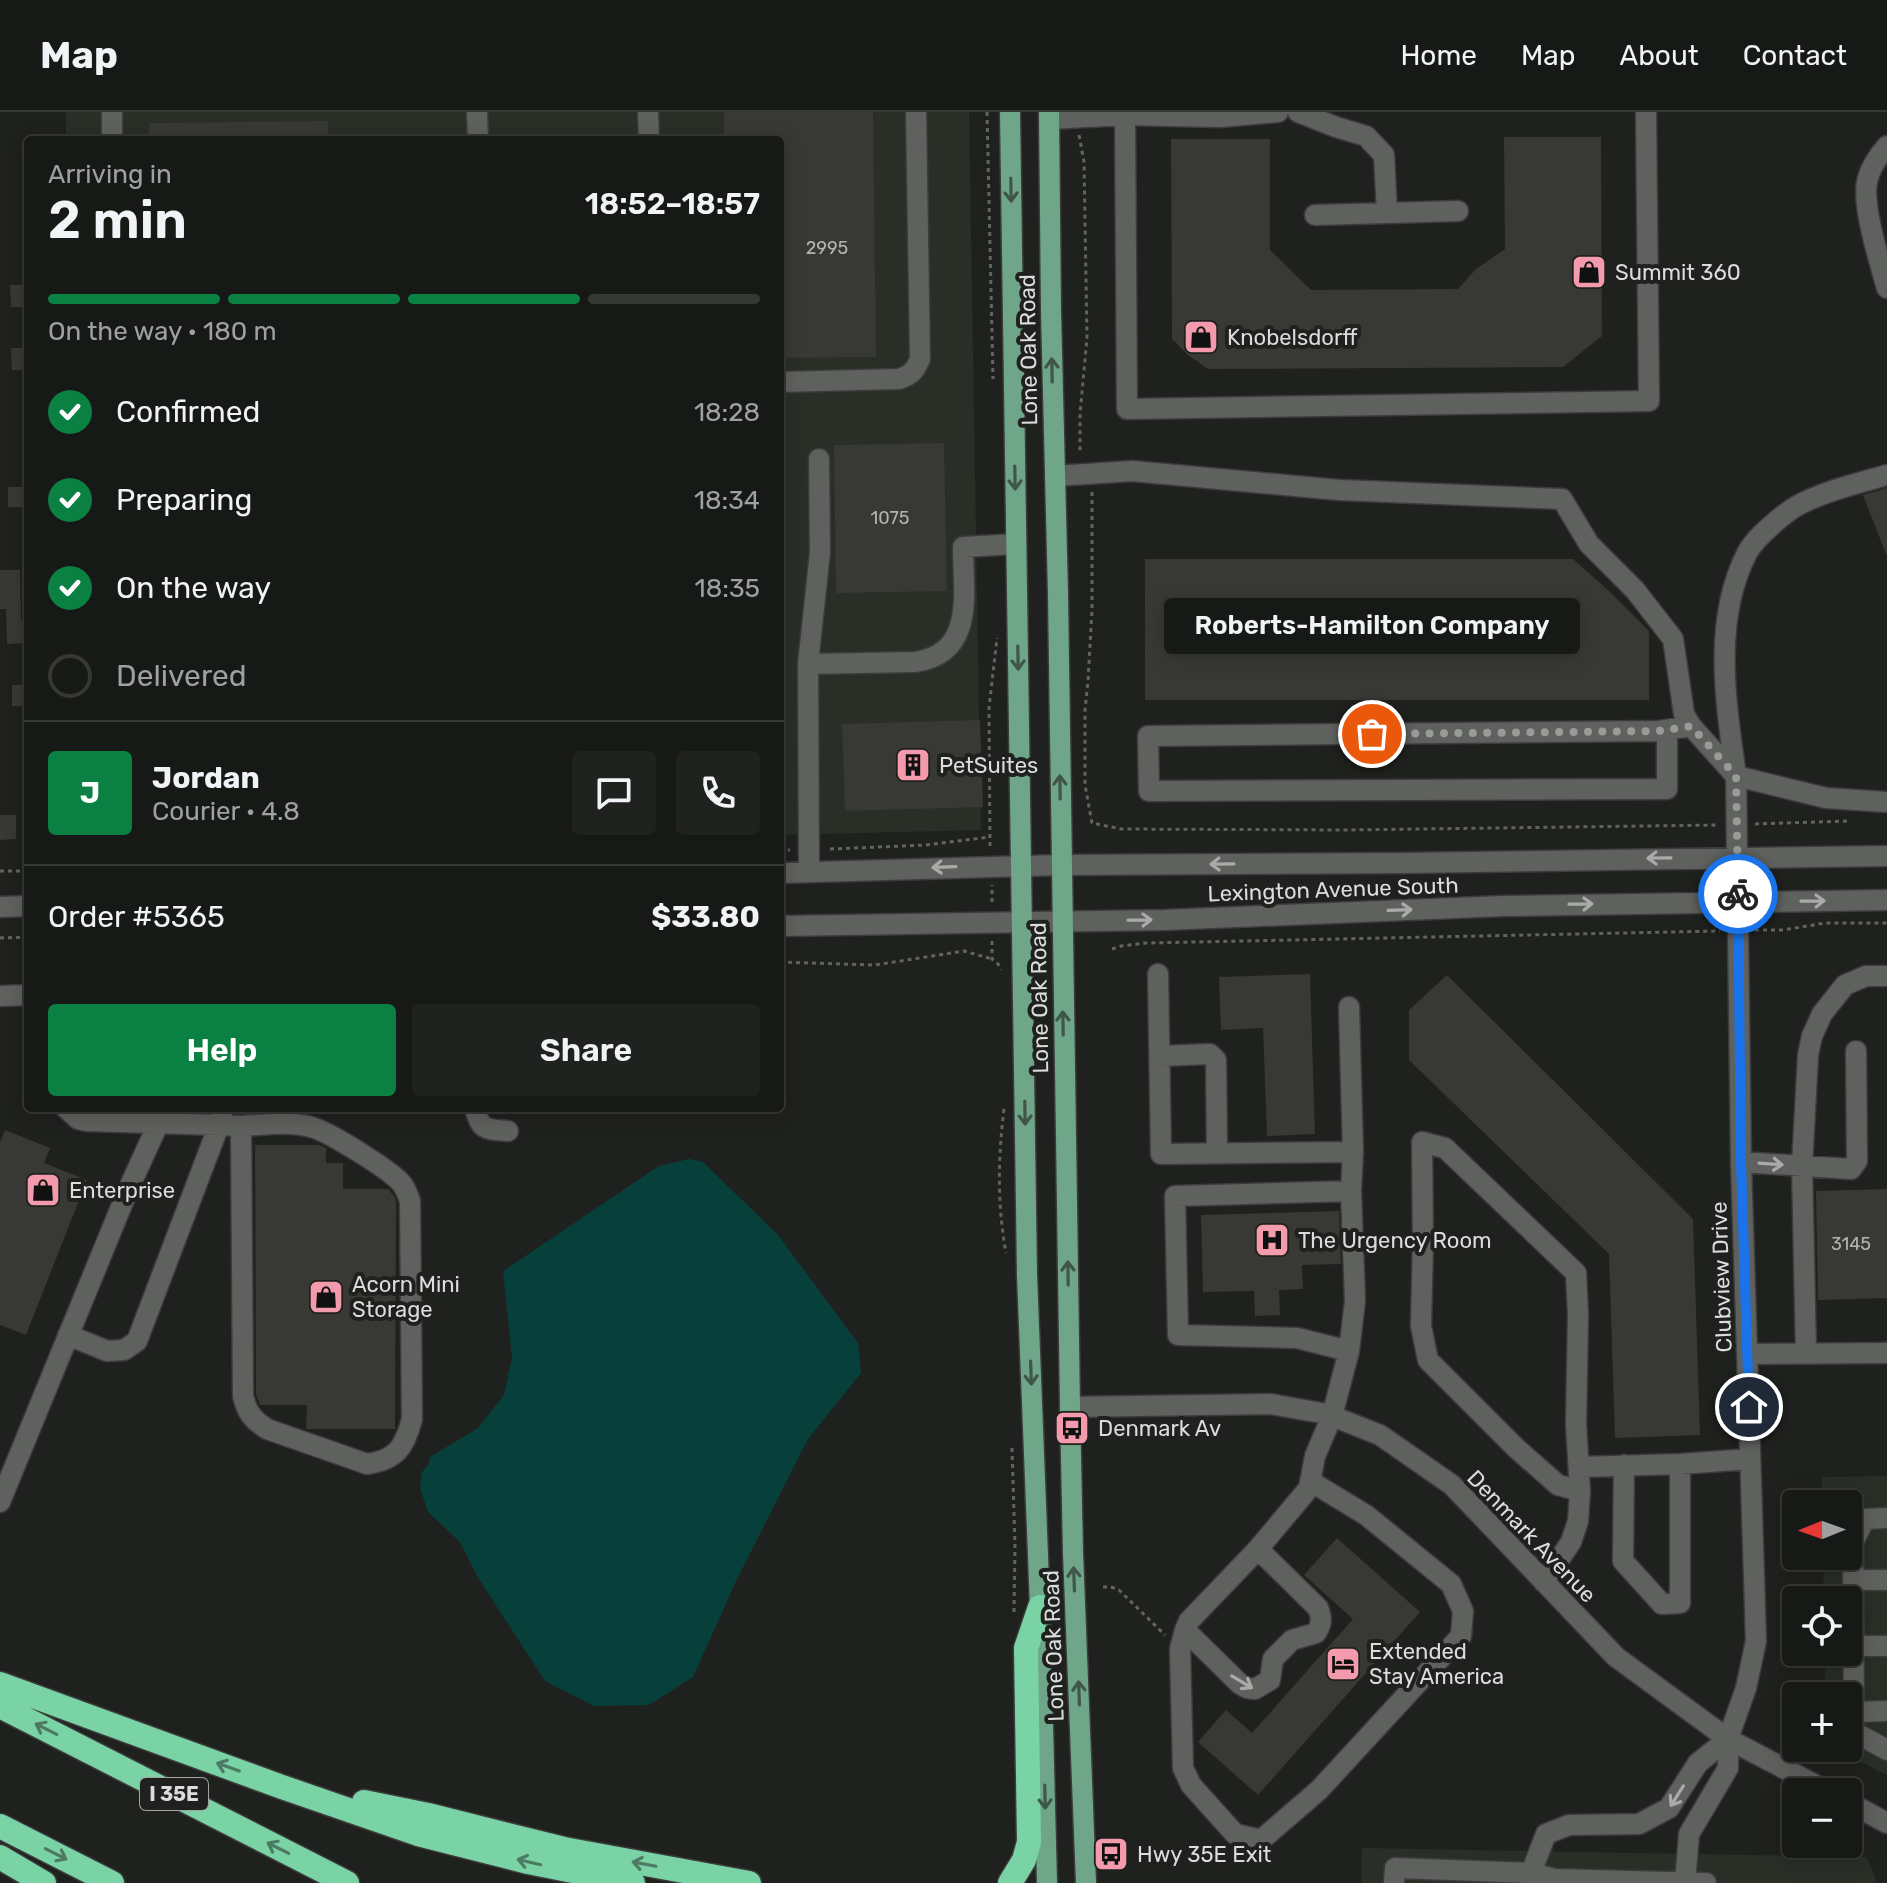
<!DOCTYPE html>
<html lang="en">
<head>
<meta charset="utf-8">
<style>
  :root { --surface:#171916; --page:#20221f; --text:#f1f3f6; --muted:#9ea0a1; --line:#363835; --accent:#0b8043 }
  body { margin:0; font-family:Rubik,sans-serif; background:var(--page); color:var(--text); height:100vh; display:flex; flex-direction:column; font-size:30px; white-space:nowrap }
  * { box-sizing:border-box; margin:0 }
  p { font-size:26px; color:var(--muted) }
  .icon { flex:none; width:44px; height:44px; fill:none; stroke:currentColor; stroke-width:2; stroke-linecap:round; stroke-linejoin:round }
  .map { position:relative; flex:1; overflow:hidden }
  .panel { position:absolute; left:24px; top:24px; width:760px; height:976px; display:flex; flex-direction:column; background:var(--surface); border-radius:8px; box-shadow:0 4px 20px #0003,0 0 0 2px var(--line) }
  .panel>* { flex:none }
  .needle { width:52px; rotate:269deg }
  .controls { position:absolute; left:1782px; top:1378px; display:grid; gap:16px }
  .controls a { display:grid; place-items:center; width:80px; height:80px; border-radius:8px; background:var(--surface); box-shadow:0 4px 20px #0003,0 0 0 2px var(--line); font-size:40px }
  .pin { position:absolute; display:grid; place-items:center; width:68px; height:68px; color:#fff; margin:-34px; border:4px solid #fff; border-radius:50%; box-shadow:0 2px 8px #0007 }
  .courier { position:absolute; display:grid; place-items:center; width:80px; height:80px; margin:-40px; border:6px solid #1a73e8; border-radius:50%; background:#fff; color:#222; box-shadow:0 2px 10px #0007 }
  .bubble { position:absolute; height:56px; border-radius:8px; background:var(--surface); box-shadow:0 4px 20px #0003,0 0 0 2px var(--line); font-size:26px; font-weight:600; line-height:56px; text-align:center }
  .headline em { font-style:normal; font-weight:600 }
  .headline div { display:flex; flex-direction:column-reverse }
  .headline { display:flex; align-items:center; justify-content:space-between; height:136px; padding:0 24px }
  h1 { font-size:52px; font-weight:600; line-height:60px }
  .bar { display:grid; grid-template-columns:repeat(4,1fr); gap:12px 8px; align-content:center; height:96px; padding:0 24px }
  .bar i { height:10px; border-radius:6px; background:var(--line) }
  .bar .selected { background:var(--accent) }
  .bar p { grid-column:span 4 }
  .line { display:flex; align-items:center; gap:20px; padding:0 24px; border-top:2px solid var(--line) }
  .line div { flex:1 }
  .round { display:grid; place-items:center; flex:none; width:84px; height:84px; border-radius:8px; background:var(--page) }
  ol { padding:0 24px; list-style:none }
  li { display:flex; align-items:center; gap:24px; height:88px }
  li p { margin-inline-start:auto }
  li .icon { padding:8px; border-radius:50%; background:var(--accent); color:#fff; stroke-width:4 }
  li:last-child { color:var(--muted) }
  li i { width:44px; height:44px; border:4px solid var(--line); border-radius:50% }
  .action { display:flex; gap:16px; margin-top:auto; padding:16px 24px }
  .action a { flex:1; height:92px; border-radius:8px; background:var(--accent); color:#fff; font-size:32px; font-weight:600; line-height:92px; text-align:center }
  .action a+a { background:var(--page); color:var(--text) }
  header { display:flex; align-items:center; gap:48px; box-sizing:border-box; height:112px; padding:0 40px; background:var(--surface); border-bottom:2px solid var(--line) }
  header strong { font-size:38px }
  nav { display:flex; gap:44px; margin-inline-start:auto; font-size:28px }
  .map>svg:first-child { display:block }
</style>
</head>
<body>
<header>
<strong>Map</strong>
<nav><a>Home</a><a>Map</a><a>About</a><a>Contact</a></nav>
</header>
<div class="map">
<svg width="1887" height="1771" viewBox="0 0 1887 1771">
  <rect width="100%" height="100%" fill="#1f211e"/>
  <path fill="#292e27" d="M 66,0 L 969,0 L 981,718 L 780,723 L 780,28 L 66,28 Z
    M 1887,1364 L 1887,1663 L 1833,1636 L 1848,1636 L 1848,1584 L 1825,1584 L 1825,1540 L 1848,1540 L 1848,1488 L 1824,1488 L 1823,1444 L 1848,1444 L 1848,1392 L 1822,1392 L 1822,1365 Z
    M 1362,1736 L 1867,1745 L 1877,1771 L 1361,1771 Z"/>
  <path fill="#07403b" d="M 689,1047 L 703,1050 L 778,1123 L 858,1231 L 861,1261 L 808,1327 L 737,1467 L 693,1565 L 649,1593 L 594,1594 L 545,1569 L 477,1464 L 460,1430 L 428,1400 L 420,1376 L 422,1360 L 429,1352 L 430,1345 L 478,1316 L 504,1283 L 512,1245 L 503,1159 L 659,1054 Z"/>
  <path fill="#383835" d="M 724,0 L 873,0 L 876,245 L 780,246 L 780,28 L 724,28 Z
    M 328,9 L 328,28 L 149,28 L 149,11 Z
    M 1504,25 L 1601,25 L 1602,224 L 1563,255 L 1208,257 L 1188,243 L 1172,227 L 1171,27 L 1270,27 L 1270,138 L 1311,178 L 1458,177 L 1476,157 L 1505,137 Z
    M 10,173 L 28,173 L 28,195 L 11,195 Z
    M 11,236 L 28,236 L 28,258 L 12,258 Z
    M 944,331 L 947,479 L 836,481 L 834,333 Z
    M 8,375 L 28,375 L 28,395 L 8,395 Z
    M 1887,376 L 1887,442 L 1886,442 L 1863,383 Z
    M 1145,447 L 1573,447 L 1609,479 L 1649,519 L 1649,588 L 1145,588 Z
    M 0,458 L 20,458 L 21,509 L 27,509 L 27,531 L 7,532 L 6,497 L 0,497 Z
    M 12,573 L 28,573 L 28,594 L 12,594 Z
    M 980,608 L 983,695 L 845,699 L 842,612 Z
    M 0,703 L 16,703 L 16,727 L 0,728 Z
    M 1310,862 L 1315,1022 L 1267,1024 L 1263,916 L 1221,918 L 1219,865 Z
    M 1447,863 L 1693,1107 L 1700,1323 L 1615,1326 L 1609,1142 L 1409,948 L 1409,898 Z
    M 5,1018 L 50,1036 L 44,1051 L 87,1068 L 26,1223 L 0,1213 L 0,1030 Z
    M 255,1033 L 319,1033 L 326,1036 L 326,1051 L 343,1051 L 343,1077 L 388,1077 L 394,1084 L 396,1089 L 395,1317 L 306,1317 L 307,1293 L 260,1293 L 256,1282 Z
    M 1887,1077 L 1887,1186 L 1818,1188 L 1816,1079 Z
    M 1339,1099 L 1341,1152 L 1302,1153 L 1303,1177 L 1279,1178 L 1280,1203 L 1255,1204 L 1254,1179 L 1203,1180 L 1201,1103 Z
    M 1337,1426 L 1420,1500 L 1258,1683 L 1198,1630 L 1226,1598 L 1252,1621 L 1353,1507 L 1304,1463 Z"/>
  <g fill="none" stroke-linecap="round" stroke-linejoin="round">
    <g stroke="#3b3c3b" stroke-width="23">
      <path id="minor" d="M 112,0 L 112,28
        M 477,0 L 478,28
        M 648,0 L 649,28
        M 1125,0 L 1125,3 L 1220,5 L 1278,0
        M 1298,0 L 1336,15 L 1366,24 L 1384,43 L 1387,101 L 1315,103
        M 1049,7 L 1125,3 L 1127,297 L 1649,289 L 1646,0
        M 1887,34 C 1880,42 1871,55 1868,66 C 1860,89 1880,151 1887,176
        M 1387,101 L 1458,99
        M 780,270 L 899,267 C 911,263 915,259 920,247 L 916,0
        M 1055,364 L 1132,359 L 1339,378 L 1562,387 L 1589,432 L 1635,478 L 1673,527 L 1684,602 L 1691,614
        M 808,552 L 820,440 L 819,347
        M 1667,618 L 1667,677 L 1149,679 L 1148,624 L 1659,619 L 1691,614 L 1736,664
        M 1736,664 C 1726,592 1712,509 1747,441 C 1754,428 1768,416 1780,406 C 1785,402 1790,398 1795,395 C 1821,380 1858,371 1887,363
        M 809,759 L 808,552 L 915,550 C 976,541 963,481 963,435 L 1016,432
        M 780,761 L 1061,753 L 1404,751 L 1887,744
        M 0,795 L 28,794
        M 780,814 L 1164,808 L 1503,794 L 1887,788
        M 1158,862 L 1161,1042 L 1353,1040
        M 0,884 L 28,883
        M 1160,944 L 1210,942 L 1216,948 L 1217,1041
        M 66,996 L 78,1007 L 87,1009 L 219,1013 L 223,996
        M 475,996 C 480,1019 486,1017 508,1019
        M 1741,1050 L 1851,1057 L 1857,1049 L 1856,939
        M 68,1223 L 107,1239 L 124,1238 L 137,1229 L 219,1013 L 241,1014 L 243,1284 C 247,1301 253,1308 267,1317 L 367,1352 C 397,1348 405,1334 412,1307 L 410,1089 C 408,1083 406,1077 402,1072 C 392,1059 328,1019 311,1015 C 289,1009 264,1013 241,1014
        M 1349,1239 L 1297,1226 L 1178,1223 L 1175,1084 L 1351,1079
        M 1747,1242 L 1887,1241
        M 1806,1242 L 1802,1054 L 1808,943 L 1812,924 L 1822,902 L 1845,873 L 1866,864 L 1887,864
        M 1070,1295 L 1271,1292 L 1327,1302 L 1380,1323 L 1452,1373 L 1616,1545 L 1728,1627 L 1829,1680
        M 1624,1353 L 1623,1449 L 1662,1492 L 1680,1491 L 1680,1352
        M 1579,1355 L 1680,1352 L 1750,1347
        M 1310,1369 L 1366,1403 L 1451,1472 L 1463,1499 L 1461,1524 L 1319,1678 L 1261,1728 L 1235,1722 L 1191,1673 L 1183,1656 L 1180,1537 L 1185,1518 L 1189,1509 L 1258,1437 L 1309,1376 L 1315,1344 L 1332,1304 L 1349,1239 L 1355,1189 L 1351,1079 L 1353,1040 L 1349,895
        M 0,1390 L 128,1078 L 159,1010 L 159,996
        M 1887,1406 L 1865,1407 L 1853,1430 L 1854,1620 L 1887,1638
        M 1853,1468 L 1887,1468
        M 1544,1470 L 1571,1430 L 1578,1409 L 1580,1379 L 1558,1373 L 1516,1336 L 1428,1248 L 1421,1214 L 1423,1130 L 1422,1030 L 1445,1036 L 1576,1161 L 1578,1203 L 1576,1312 L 1580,1379
        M 1185,1518 L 1240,1572 L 1247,1576 L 1255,1577 L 1270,1568 L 1273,1547 L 1292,1528 L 1316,1521 C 1322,1512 1322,1506 1318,1496 L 1258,1437
        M 1853,1534 L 1887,1534
        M 1853,1600 L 1887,1599
        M 1848,1690 L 1887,1711
        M 1685,1770 L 1689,1722 L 1728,1656 L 1728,1627 L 1746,1576 L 1756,1529 L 1741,1050 L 1736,664 L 1826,686 L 1887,690
        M 1394,1771 L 1395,1756 L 1531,1761 L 1555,1767 L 1706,1771
        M 1531,1771 L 1531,1761 L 1546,1722 L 1569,1713 L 1639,1712 L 1669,1696 L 1698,1651 L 1728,1627"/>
    </g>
    <g stroke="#3b3c3b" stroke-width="23">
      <path id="major" d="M 1010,0 L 1027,1163 L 1040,1495 L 1047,1771
        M 1049,0 L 1051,199 L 1058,483 L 1070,1295 L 1073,1441 L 1086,1771"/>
    </g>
    <g stroke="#3b3c3b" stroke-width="27">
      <path id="highway" d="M 0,1572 L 282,1675 L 418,1722 L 528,1750 L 633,1771
        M 0,1594 L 347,1771
        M 364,1690 L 428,1703 L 564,1737 L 749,1771
        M 0,1714 L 112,1771
        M 0,1745 L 44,1771
        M 1010,1771 L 1024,1748 L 1029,1730 L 1026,1536 L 1040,1495"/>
    </g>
    <path stroke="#626461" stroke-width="3" stroke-dasharray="4 4" stroke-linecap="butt" d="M 987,0 L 993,267
      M 1079,23 L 1084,50 L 1087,226 L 1080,302 L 1080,342
      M 1092,380 L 1092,498 L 1088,569 L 1085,598 L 1085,673 L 1092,711 L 1121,717 L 1345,718 L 1719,713
      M 1755,712 L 1847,709
      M 990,734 L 989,596 L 997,526
      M 830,737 L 926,733 L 989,725
      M 780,739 L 790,738
      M 0,759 L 28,759
      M 992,790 L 992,773
      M 1755,818 L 1783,818 L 1825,811 L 1887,811
      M 0,826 L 28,825
      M 992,829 L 992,847 L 998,852 L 1001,858
      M 1112,837 L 1121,834 L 1146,831 L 1720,819
      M 780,850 L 875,853 L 964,839 L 992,847
      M 1004,997 C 998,1047 997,1091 1006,1141
      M 1012,1336 L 1015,1434 L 1014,1500
      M 1103,1475 L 1111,1475 L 1119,1478 L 1165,1523"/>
    <use href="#minor" stroke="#5f615e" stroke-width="20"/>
    <use href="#major" stroke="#6fa589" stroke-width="20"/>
    <use href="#highway" stroke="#7ad3a5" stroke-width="24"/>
  </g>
  <defs><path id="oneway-shaft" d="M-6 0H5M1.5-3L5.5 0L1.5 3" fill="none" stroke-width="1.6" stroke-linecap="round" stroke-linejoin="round" transform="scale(2)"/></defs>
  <g stroke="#3f5649">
    <use href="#oneway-shaft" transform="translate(1011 78) rotate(89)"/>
    <use href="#oneway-shaft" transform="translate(1052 258) rotate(-91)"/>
    <use href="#oneway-shaft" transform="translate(1015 366) rotate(89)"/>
    <use href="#oneway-shaft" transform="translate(1018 546) rotate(89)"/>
    <use href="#oneway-shaft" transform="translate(1060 675) rotate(-91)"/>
    <use href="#oneway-shaft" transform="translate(1063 911) rotate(-91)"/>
    <use href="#oneway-shaft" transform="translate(1025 1001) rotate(89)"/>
    <use href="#oneway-shaft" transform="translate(1068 1161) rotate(-91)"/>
    <use href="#oneway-shaft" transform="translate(1031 1261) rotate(88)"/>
    <use href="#oneway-shaft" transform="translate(1074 1467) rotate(-92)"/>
    <use href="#oneway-shaft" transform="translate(1079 1581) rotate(-92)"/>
    <use href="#oneway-shaft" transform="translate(1045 1685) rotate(89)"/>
  </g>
  <g stroke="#a9aba9">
    <use href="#oneway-shaft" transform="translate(1659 746) rotate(179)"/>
    <use href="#oneway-shaft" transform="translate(1222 752) rotate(179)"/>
    <use href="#oneway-shaft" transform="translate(944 755) rotate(178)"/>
    <use href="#oneway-shaft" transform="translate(1813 789) rotate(-1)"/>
    <use href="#oneway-shaft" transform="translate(1581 792) rotate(-1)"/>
    <use href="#oneway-shaft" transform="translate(1400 798) rotate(-2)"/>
    <use href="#oneway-shaft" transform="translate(1140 808) rotate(-1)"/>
    <use href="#oneway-shaft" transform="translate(1771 1052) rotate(4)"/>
    <use href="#oneway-shaft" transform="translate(1242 1570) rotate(31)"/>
    <use href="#oneway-shaft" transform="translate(1677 1684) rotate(122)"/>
  </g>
  <g stroke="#4c7a62">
    <use href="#oneway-shaft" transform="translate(46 1617) rotate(-153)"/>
    <use href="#oneway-shaft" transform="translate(228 1655) rotate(-160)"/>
    <use href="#oneway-shaft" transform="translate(278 1736) rotate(-153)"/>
    <use href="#oneway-shaft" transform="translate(56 1742) rotate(27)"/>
    <use href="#oneway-shaft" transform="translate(529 1750) rotate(-167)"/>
    <use href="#oneway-shaft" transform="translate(644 1752) rotate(-169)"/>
  </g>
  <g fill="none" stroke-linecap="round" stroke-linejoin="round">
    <path stroke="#999b99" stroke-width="8" stroke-dasharray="0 14.4" d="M 1372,622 L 1659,619 L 1691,614 L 1736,664 L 1738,782"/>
    <path stroke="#1a73e8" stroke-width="10" d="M 1738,782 L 1741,1050 L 1749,1295"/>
  </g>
  <defs>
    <g id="shop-square" transform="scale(1.8)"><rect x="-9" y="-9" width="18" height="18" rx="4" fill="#f39aac" stroke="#1f211e"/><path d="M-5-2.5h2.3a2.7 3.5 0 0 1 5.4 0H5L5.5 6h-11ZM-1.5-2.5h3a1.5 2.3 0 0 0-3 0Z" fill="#111"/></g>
    <g id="building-square" transform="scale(1.8)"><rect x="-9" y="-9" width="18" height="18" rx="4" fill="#f39aac" stroke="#1f211e"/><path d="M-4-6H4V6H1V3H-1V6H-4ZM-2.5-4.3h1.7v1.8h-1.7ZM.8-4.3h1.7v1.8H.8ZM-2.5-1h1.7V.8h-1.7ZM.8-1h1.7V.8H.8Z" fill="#111"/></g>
    <g id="hospital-square" transform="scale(1.8)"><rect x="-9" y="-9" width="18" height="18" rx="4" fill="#f39aac" stroke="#1f211e"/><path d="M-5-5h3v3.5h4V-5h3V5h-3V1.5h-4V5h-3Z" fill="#111"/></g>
    <g id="bus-square" transform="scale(1.8)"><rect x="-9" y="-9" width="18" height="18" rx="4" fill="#f39aac" stroke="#1f211e"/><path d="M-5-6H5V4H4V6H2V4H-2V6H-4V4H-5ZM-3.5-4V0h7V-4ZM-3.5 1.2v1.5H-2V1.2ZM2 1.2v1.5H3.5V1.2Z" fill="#111"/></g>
    <g id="hotel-square" transform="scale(1.8)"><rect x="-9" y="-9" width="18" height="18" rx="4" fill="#f39aac" stroke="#1f211e"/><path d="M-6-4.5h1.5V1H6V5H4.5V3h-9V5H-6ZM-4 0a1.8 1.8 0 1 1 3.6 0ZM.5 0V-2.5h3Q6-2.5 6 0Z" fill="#111"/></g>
  </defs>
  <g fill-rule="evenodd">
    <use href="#shop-square" x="1589" y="160"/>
    <use href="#shop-square" x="1201" y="225"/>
    <use href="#building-square" x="913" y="653"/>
    <use href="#shop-square" x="43" y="1078"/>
    <use href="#hospital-square" x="1272" y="1128"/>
    <use href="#shop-square" x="326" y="1185"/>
    <use href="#bus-square" x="1072" y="1316"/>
    <use href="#hotel-square" x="1343" y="1552"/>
    <use href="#bus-square" x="1111" y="1742"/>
  </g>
  <g text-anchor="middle" stroke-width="8" stroke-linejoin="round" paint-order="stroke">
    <g font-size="18" fill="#b2b3b2">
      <text x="827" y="142">2995</text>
      <text x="890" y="412">1075</text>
      <text x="1851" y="1138">3145</text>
    </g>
    <rect fill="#1f211e" stroke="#a3a4a2" stroke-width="2" x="140" y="1666" width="68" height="32" rx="6"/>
    <g font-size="20" font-weight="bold" fill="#dbdcdb">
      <text x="174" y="1689">I 35E</text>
    </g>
    <g font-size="22" fill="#dbdcdb" stroke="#1f211e" text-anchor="start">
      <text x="1615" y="168">Summit 360</text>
      <text x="1227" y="233">Knobelsdorff</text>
      <text x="939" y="661">PetSuites</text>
      <text x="69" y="1086">Enterprise</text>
      <text x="1298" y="1136">The Urgency Room</text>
      <text x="352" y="1180">Acorn Mini<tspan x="352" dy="25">Storage</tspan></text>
      <text x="1098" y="1324">Denmark Av</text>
      <text x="1369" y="1547">Extended<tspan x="1369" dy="25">Stay America</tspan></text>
      <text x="1137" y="1750">Hwy 35E Exit</text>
    </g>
    <g font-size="22" fill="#dbdcdb" stroke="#1f211e">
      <text transform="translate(1028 238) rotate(-91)" y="8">Lone Oak Road</text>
      <text transform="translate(1333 777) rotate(-2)" y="8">Lexington Avenue South</text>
      <text transform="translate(1039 886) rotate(-91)" y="8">Lone Oak Road</text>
      <text transform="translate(1721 1165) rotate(-92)" y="8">Clubview Drive</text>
      <text transform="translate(1532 1424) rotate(46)" y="8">Denmark Avenue</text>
      <text transform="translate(1053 1534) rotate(-92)" y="8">Lone Oak Road</text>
    </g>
  </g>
</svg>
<div class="controls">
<a><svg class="needle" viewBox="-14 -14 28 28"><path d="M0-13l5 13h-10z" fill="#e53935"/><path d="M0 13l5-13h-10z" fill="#9ea0a1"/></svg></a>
<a><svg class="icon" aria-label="locate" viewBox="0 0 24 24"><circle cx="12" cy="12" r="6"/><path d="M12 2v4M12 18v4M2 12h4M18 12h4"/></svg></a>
<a>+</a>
<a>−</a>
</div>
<div class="pin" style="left:1372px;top:622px;background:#ea580c"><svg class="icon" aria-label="bag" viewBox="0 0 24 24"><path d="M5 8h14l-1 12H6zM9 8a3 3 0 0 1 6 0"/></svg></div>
<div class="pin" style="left:1749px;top:1295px;background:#1f2937"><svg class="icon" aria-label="home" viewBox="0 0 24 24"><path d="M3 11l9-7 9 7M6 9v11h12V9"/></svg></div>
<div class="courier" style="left:1738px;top:782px"><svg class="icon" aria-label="bike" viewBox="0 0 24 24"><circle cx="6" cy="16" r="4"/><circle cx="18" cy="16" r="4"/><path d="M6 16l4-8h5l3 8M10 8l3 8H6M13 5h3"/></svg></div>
<div class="bubble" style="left:1164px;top:486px;width:416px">Roberts-Hamilton Company</div>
<section class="panel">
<div class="headline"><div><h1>2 min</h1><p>Arriving in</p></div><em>18:52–18:57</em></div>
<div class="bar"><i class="selected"></i><i class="selected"></i><i class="selected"></i><i></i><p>On the way · 180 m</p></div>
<ol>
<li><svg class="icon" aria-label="check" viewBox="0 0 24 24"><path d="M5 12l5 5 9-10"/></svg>Confirmed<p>18:28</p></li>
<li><svg class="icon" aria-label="check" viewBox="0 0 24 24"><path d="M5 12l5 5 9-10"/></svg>Preparing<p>18:34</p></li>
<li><svg class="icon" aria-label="check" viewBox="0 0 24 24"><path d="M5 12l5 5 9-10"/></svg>On the way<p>18:35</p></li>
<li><i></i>Delivered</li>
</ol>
<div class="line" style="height:144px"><b class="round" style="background:var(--accent);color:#fff">J</b><div><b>Jordan</b><p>Courier · 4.8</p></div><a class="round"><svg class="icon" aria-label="chat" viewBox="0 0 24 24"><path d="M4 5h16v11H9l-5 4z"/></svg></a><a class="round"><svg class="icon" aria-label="phone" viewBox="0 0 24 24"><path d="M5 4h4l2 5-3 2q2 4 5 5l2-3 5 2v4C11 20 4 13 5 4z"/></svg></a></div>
<div class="line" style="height:104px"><div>Order #5365</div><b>$33.80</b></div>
<div class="action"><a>Help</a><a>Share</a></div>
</section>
</div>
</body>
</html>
